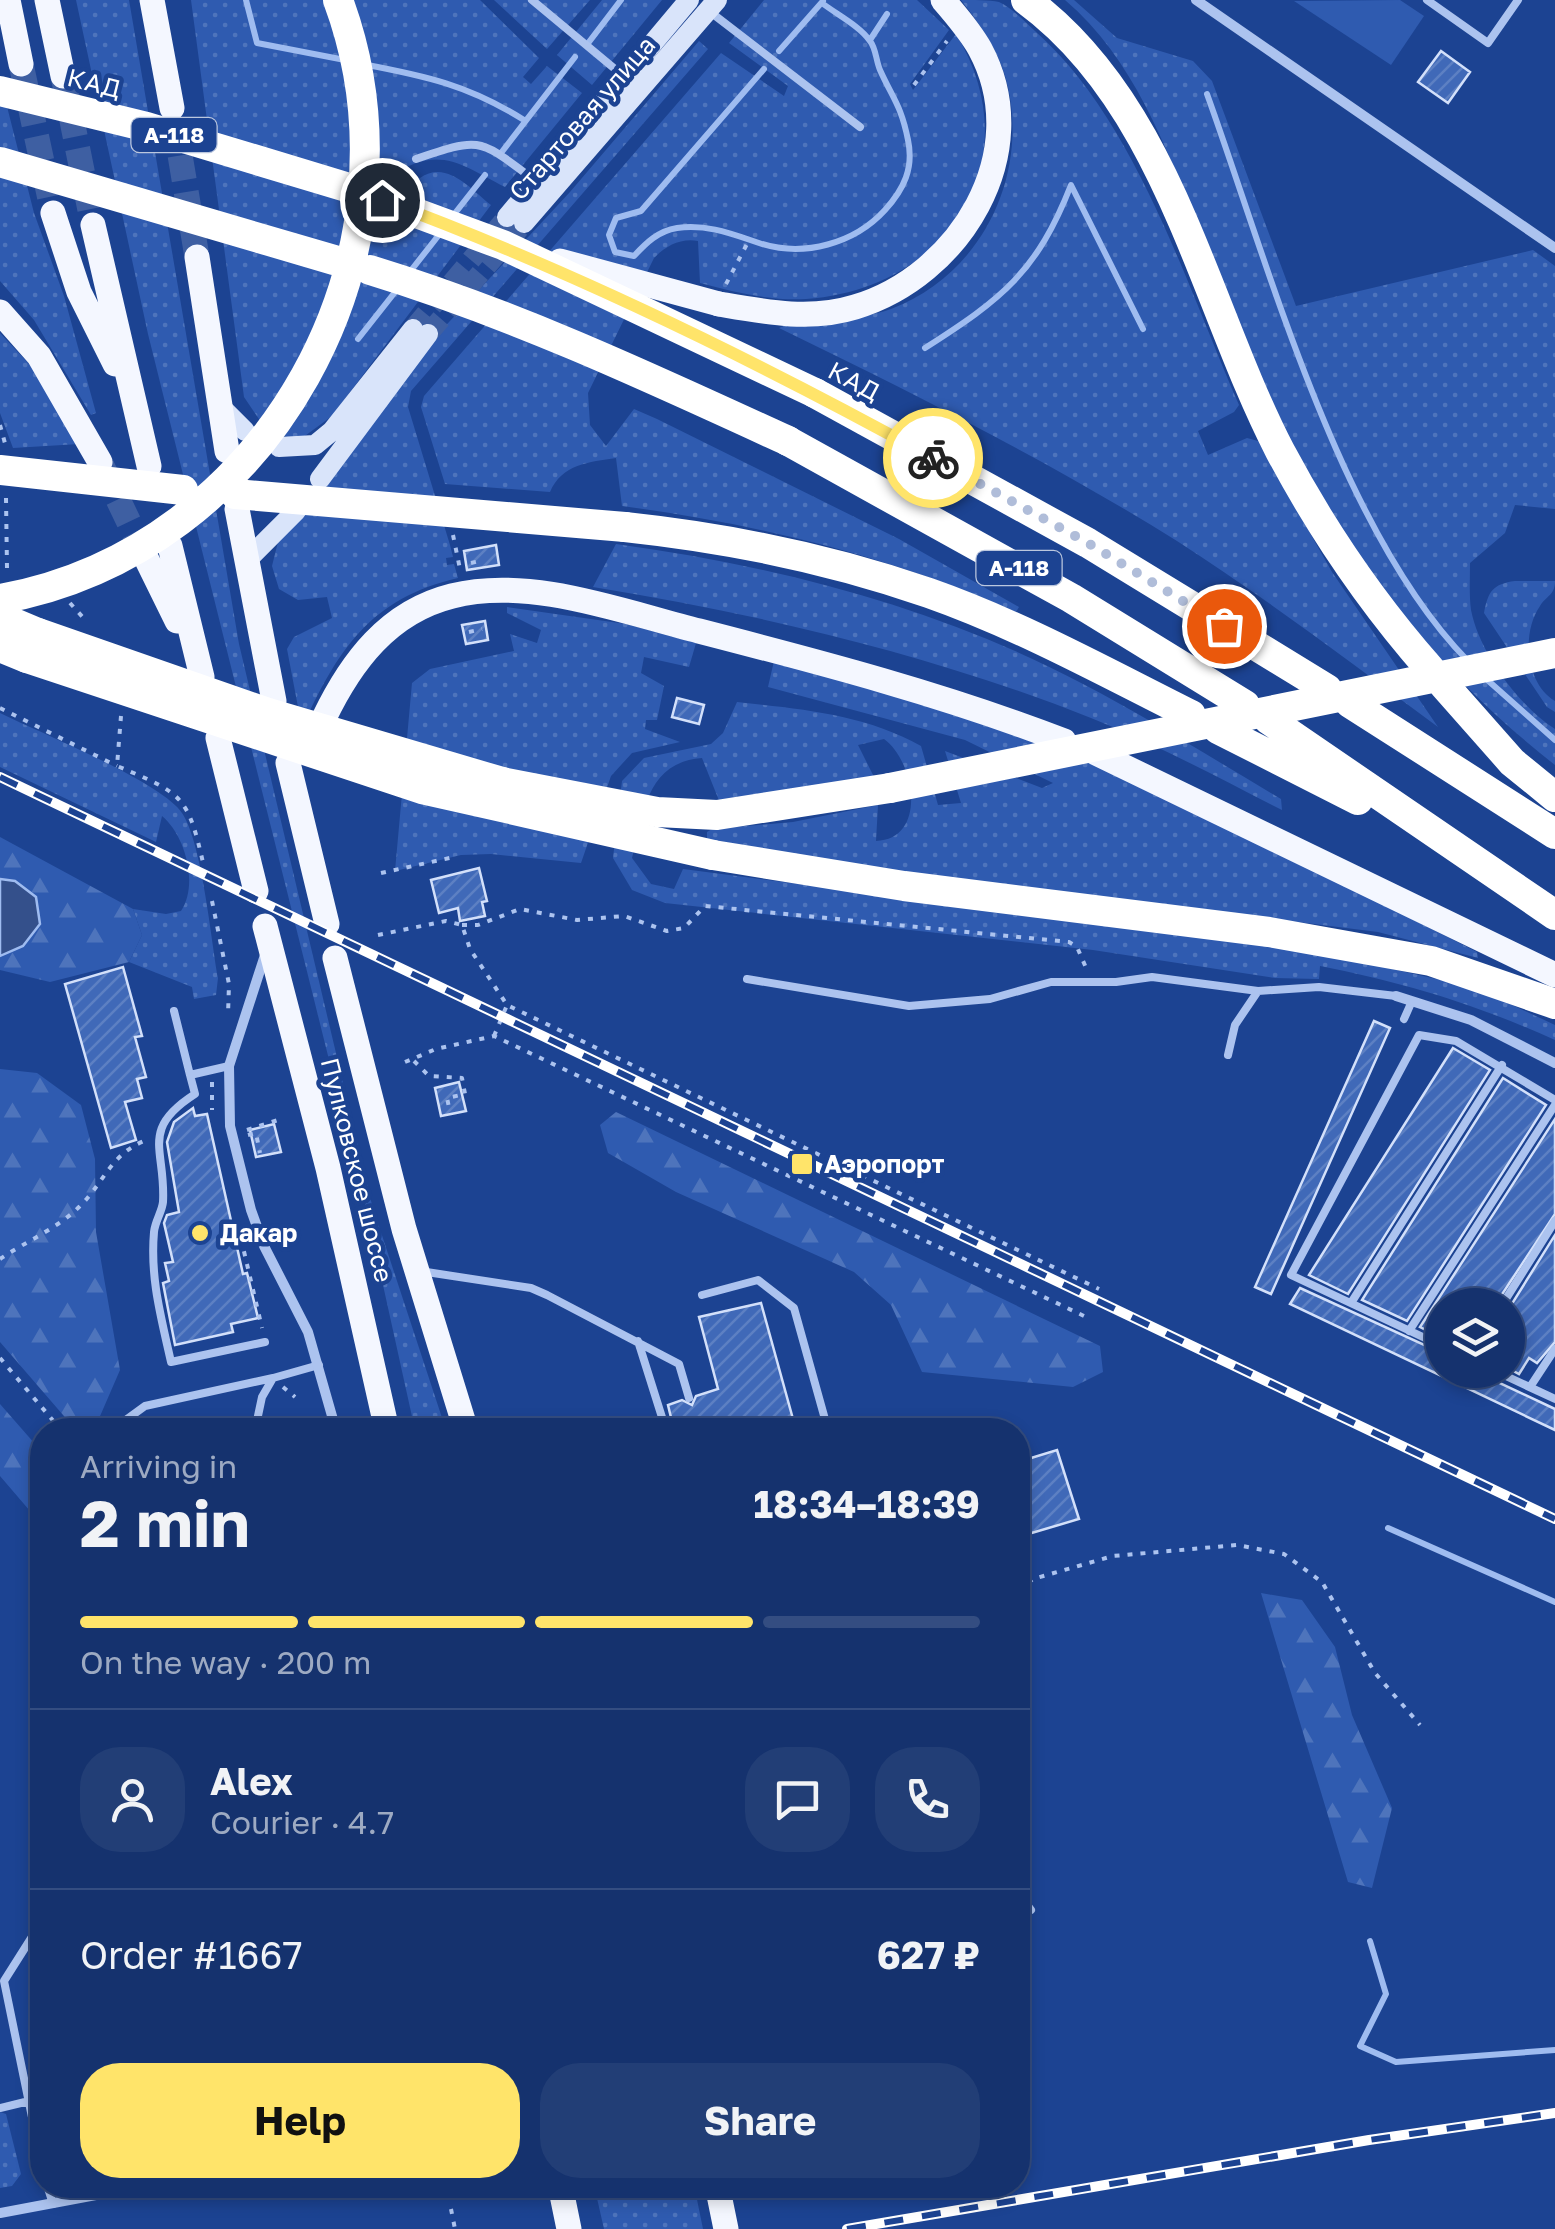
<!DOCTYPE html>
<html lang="en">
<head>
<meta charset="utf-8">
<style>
  :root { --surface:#15326e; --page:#223e76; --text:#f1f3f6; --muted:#9daac2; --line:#344d81; --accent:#ffe46a }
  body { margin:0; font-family:"Golos Text",sans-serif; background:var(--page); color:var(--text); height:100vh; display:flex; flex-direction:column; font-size:38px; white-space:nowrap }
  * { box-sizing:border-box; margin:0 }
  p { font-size:32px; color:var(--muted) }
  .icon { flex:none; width:55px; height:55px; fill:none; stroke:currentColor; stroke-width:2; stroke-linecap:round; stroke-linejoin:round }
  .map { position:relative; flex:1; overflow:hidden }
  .details { position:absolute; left:30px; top:1418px; width:1000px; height:780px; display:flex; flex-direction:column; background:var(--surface); border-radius:40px; box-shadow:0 5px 15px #0003,0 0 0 2px var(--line) }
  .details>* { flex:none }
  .controls { position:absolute; left:1425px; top:1288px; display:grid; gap:20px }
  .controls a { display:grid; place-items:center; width:100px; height:100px; border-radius:50%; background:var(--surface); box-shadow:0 5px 15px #0003,0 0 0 2px var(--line); font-size:50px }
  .pin { position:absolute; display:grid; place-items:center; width:85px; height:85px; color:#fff; margin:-42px; border:5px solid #fff; border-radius:50%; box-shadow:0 2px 10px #0007 }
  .courier { position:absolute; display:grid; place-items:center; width:100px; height:100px; margin:-50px; border:8px solid #ffe46a; border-radius:50%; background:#fff; color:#222; box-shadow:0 2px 12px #0007 }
  .head em { font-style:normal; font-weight:700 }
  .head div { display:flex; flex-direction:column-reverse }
  .head { display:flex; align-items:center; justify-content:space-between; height:170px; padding:0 50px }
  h1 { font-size:65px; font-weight:700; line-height:75px }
  .bar { display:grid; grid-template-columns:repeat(4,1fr); gap:15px 10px; align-content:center; height:120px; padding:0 50px }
  .bar i { height:12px; border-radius:8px; background:var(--line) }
  .bar .active { background:var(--accent) }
  .bar p { grid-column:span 4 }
  .line { display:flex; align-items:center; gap:25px; padding:0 50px; border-top:2px solid var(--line) }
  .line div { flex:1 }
  .round { display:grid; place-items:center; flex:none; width:105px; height:105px; border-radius:40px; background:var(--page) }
  .button { display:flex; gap:20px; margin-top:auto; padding:20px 50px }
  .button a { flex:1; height:115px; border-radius:40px; background:var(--accent); color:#111; font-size:40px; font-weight:700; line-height:115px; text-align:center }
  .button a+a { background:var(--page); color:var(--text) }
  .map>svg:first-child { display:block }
</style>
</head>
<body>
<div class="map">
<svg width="1555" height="2229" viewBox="0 0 1555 2229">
  <defs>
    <pattern id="grass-dots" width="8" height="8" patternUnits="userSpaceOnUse" patternTransform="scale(2.5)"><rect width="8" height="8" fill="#2f5bb0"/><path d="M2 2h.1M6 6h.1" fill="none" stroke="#4e74bc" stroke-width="1.8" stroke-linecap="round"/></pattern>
    <pattern id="forest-firs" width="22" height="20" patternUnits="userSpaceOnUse" patternTransform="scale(2.5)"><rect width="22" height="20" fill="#2f5bb0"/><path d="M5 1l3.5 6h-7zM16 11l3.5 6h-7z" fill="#4e74bc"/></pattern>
    <pattern id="building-hatch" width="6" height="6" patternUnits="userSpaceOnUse" patternTransform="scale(2.5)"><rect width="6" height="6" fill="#4069b8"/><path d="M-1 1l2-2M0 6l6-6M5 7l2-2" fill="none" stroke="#5d80c3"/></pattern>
  </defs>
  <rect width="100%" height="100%" fill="#1c4392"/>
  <path fill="url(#grass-dots)" d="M 76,0 L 129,0 L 239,644 L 372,1205 L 446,1430 L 415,1430 L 366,1208 L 148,334 Z
    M 191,0 L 480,0 L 539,58 L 523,77 L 531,84 L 547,66 L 582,93 L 505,187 C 463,166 441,145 396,173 L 420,178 C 446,159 471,189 491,205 L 332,416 L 298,441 L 265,428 L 244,397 Z
    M 494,0 L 590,0 L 547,49 Z
    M 602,0 L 662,0 L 592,85 L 557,55 Z
    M 764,0 L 917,0 L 949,30 L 910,84 L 913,90 L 956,34 C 1033,161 947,289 806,299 C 770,301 734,292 700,283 L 698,241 C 680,238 666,246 654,258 L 588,393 L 590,425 L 606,446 L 634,409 L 657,419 L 899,539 L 1019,607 L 1016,612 C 890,556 758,524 622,506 L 616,458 C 589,462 562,464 550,492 L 445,484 L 421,407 L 424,396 L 721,53 L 784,96 L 788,86 L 729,43 Z
    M 961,0 C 972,0 989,0 999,2 C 1012,8 1024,21 1035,31 C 1135,119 1186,284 1239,405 L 1234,412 L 1198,431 L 1208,455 L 1247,438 L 1258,441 L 1332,572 L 1438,727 C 1352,663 1267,599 1177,541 C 1049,461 915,394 779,328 C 809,314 856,322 891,309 C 981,275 1028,178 1008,87 C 1001,54 981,26 961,0 Z
    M 1065,0 L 1074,0 L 1117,38 L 1193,61 L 1212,81 L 1296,306 L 1533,250 L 1555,266 L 1555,509 L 1515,505 L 1505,533 L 1470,563 C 1470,578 1469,595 1471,610 C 1479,652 1519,706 1555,729 L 1555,765 C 1430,667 1333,542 1269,396 C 1244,340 1221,284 1198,227 C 1165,145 1134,59 1065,0 Z
    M 699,41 L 708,49 L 411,391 L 408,407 L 450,545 L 453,557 L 446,558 L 447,565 L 454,564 L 458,578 C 370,598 337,651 302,728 L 287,649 L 294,637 L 332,618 L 327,597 L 298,600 L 279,589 L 272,566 L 278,542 L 436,336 L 570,192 Z
    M 0,79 L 34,213 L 64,296 L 96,413 L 91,415 L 34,320 L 0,281 Z
    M 0,333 L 31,366 L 79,444 L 13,448 L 0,413 Z
    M 616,544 C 777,566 938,607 1083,684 C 1150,719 1215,760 1281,799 L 1282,810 C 1219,778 1156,744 1091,718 C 933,655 760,614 593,587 Z
    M 1515,581 L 1555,581 C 1555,595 1547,595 1540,606 C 1521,633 1526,684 1555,701 L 1555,712 L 1547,707 L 1484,613 C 1488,591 1493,584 1515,581 Z
    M 507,607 L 626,624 L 696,643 L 689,667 L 644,657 L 641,673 L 664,686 L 657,720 L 646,720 L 645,729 L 680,742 L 632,753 L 611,776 L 581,863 L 491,854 L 461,855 L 395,871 L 412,683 L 430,669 L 514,651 L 510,634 L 537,643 L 541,630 L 507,613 Z
    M 774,661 L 892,690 L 1127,775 L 1477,952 L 1478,958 L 1378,932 L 906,873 L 707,839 L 707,832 L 712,829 L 793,822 L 878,805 L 876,841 C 928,839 915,761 884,739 L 858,745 L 875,779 L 720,803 L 702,758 C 646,762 643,815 632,858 L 651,884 L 674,889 L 683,869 L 1317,952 L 1476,988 L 1555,1025 L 1555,1040 C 1475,1004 1406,983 1320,966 L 1319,979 L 1275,978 L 1093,950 L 665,903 L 632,890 L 613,858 L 622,781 L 644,758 L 711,744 L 723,733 L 737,702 C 801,709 864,714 921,746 L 938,805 L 961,803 L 945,751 L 1042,788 L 1053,783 L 965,740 L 768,687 Z
    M 0,713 C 38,732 162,782 182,813 C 202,843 211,939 218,978 L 216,995 L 194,999 L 192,987 L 129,962 L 142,935 L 133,909 L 166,914 L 181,911 C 199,884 185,835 162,816 L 156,842 L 0,767 Z
    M 0,2112 L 6,2114 L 21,2174 L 12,2186 L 0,2188 Z
    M 594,2185 L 694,2185 L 703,2229 L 604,2229 Z"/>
  <path fill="url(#forest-firs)" d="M 0,837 L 133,909 L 142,935 L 129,962 L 50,982 L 0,970 L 0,956 L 23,946 L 15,881 L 0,879 Z
    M 0,1069 L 37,1073 L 81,1105 L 95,1159 L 96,1232 L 120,1370 L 94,1430 L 76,1430 L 0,1342 Z
    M 616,1112 L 1100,1346 L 1103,1372 L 1073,1387 L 922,1372 L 891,1305 L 854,1272 L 676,1192 L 608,1153 L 600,1125 Z
    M 0,1404 L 42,1452 L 42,1525 L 0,1476 Z
    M 1261,1593 L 1302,1600 L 1335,1647 L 1352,1715 L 1392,1808 L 1372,1888 L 1348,1882 Z"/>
  <path fill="#2f5bb0" d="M 1400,0 L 1424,16 L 1391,65 L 1294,1 Z"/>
  <path fill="#34508b" stroke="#9fbcf0" stroke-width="2.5" d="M 0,879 L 15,881 L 36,897 L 40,924 L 23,946 L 0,956 Z"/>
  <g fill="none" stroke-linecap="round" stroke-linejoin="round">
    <path stroke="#9fbcf0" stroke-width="6" d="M 246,0 L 257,43 L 345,60
      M 870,40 L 887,14
      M 589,42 L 621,0
      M 779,51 L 823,1
      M 362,64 C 426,76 468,85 524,120
      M 764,69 L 641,211 L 616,218 L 609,235 L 615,252 L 634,256 C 646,243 658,231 677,228 C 708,224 732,234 759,243 C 804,258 855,243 885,210 C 904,189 914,168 908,140 C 901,105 893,99 880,70 C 876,61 876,48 870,41 C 860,26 836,14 822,3
      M 1207,94 C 1269,266 1340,531 1468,661
      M 501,153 L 575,57
      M 452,217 L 485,175
      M 409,273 L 442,231
      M 358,339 L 399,287
      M 925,348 C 1002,299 1037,272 1071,185 L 1143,329
      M 1484,677 L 1555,740
      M 1388,1528 L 1555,1602
      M 1370,1941 L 1386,1994 L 1360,2046 L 1396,2062 L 1555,2050"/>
  </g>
  <path fill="url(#building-hatch)" stroke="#d3e0fa" stroke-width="2.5" d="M 1441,51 L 1470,72 L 1448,103 L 1418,82 Z
    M 496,545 L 499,565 L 467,570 L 464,551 Z
    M 485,621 L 488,640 L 466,644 L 462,625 Z
    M 677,698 L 704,705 L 699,724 L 672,717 Z
    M 479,868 L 487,901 L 482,902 L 485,916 L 460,921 L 458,908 L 439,913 L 431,880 Z
    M 123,967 L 142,1036 L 135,1037 L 146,1077 L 137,1079 L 142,1098 L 125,1102 L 136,1140 L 111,1148 L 65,984 Z
    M 1374,1021 L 1390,1028 L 1271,1294 L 1255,1287 Z
    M 1453,1048 L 1490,1070 L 1348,1294 L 1309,1275 Z
    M 1503,1078 L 1546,1105 L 1407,1321 L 1362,1300 Z
    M 459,1082 L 466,1111 L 441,1116 L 435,1088 Z
    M 193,1108 L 195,1116 L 207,1114 L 243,1274 L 247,1273 L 258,1318 L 231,1324 L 233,1332 L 175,1345 L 163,1283 L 169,1281 L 165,1263 L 173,1262 L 164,1223 L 167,1215 L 179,1212 L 167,1142 L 174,1122 Z
    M 1555,1119 L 1555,1214 L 1495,1305 L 1442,1305 L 1442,1338 L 1420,1327 Z
    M 274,1124 L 281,1152 L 256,1157 L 250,1130 Z
    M 1555,1235 L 1555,1342 L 1537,1363 L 1529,1358 L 1519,1374 L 1508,1368 L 1508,1310 Z
    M 1300,1288 L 1442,1353 L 1442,1370 L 1472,1370 L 1555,1409 L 1555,1430 L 1290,1304 Z
    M 761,1303 L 796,1430 L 674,1430 L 668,1405 L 682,1400 L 692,1405 L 696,1396 L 718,1389 L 699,1317 Z
    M 1057,1450 L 1079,1519 L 1018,1537 L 1018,1462 Z"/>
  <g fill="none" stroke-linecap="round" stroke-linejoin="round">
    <path stroke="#3e5fa2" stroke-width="20" stroke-dasharray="20 10" stroke-linecap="butt" d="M 413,329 L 507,217
      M 428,334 L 524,223"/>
    <path stroke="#3e5fa2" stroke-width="25" stroke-dasharray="25 12" stroke-linecap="butt" d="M 21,64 L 53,213
      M 63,76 L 93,225
      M 174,119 L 197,257
      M 102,466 L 147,560"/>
    <path stroke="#acc3ef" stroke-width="4" stroke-dasharray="5 8" stroke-linecap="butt" d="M 914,85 L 947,41
      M 726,284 L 748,242
      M 0,425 L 6,447
      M 6,498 L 7,568
      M 453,535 L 460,569
      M 471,563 L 480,561
      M 70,603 L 87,622
      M 469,632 L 482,629
      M 0,708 L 117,766
      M 121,716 L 117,766 C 184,794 188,796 204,867
      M 381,873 L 454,857
      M 212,901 L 229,984 L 228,1015
      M 462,925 L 478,925 L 520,909 L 577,920 L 624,916 L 667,931 L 684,928 L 705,906 L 1069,942 L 1077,947 L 1087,970
      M 378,935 L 446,921 L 462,925 L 470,949 L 507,1005 L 1099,1289
      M 494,1036 L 507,1005
      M 414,1061 L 429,1076 L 462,1078 L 465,1094 L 447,1098 L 450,1112
      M 405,1062 L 436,1049 L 494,1036 L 1084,1316
      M 212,1082 L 212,1110
      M 247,1130 L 278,1120
      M 248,1135 L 256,1133 L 260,1153
      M 238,1226 L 262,1328
      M 0,1259 C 25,1242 58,1228 79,1207 C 104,1183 110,1155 144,1141
      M 0,1358 L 61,1430
      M 283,1387 L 295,1397
      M 1018,1591 L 1033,1579 L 1113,1556 L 1237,1545 L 1284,1554 L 1322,1582 L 1375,1673 L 1420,1725
      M 841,2185 L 844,2196
      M 451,2209 L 455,2229"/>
    <path stroke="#acc3ef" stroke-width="8" d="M 532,0 L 621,74
      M 1427,0 L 1488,43 L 1518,0
      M 709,11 L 860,127
      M 416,159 C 481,137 478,138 533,179
      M 747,979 L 909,1006 L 990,999 L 1051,982 L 1116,982 L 1152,977 L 1258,991
      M 174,1011 L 190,1075
      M 1404,1019 L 1412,1001
      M 1228,1055 L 1235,1025 L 1258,991 L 1319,987 L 1396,996
      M 229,1066 L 190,1075 L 195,1094 C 139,1130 166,1149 163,1202 C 162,1212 155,1221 154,1232 C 150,1278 161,1317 171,1362 L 265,1342
      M 420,1271 L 531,1288 L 547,1295 L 679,1364 L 689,1398
      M 702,1295 L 758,1280 L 794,1308 L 828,1430
      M 1351,1303 L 1502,1065
      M 1502,1305 L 1555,1221
      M 1409,1331 L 1555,1105
      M 638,1341 L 666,1430
      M 1442,1346 L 1291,1275 L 1419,1035 L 1456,1041 L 1555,1100
      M 1493,1370 L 1555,1399
      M 1530,1387 L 1555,1349
      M 112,1430 L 145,1406 L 273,1378
      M 255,1430 L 262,1397 L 273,1378 L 319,1365
      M 1018,1893 L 1031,1910
      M 42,1921 L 4,1981 L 42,2166
      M 0,2108 L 29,2101
      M 47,2185 L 53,2204"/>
    <path stroke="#acc3ef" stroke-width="10" d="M 1196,0 L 1555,248
      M 266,952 L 229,1066 L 230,1126 L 251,1210 L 264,1246 L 308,1332 L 336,1430
      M 1396,996 L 1471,1020 L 1555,1063
      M 0,2213 L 149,2185"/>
    <path stroke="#d9e4fa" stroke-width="20" d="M 507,217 L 689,0
      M 524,223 L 717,0
      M 219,405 L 245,431
      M 279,447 L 315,445 L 332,431 L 413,329
      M 320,479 L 428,334
      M 246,561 L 296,511"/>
    <path stroke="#f4f7ff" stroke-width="25" d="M 8,0 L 21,64
      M 47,0 L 63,76
      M 152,0 L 172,108
      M 53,213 L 79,292 L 115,364
      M 93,225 L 149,466
      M 197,257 L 227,451
      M 719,304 C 765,312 810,321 855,307 C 959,276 1036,153 980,49 C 970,31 956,15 943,0
      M 0,312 L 39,356 L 100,462
      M 237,509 L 274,701
      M 170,546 L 202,677
      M 147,560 L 177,621
      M 324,718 C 351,662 388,612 452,596 C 530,576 623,612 699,631 C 823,663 945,695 1064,741
      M 218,738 L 256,891
      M 1096,753 L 1555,975
      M 288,763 L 327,924
      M 265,926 L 328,1168 L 387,1430
      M 335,958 L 404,1229 L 466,1430
      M 560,2185 L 569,2229
      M 717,2185 L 726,2229"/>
    <path stroke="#fff" stroke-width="30" d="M 1026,0 C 1168,104 1203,302 1280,451 C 1322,530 1371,602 1430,669
      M 815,393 L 1088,543 L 1327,689
      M 788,441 L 1071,598 L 1245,705
      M 625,527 C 728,538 831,559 929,593 C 1020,625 1105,672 1191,715
      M 0,617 L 38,633
      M 0,647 L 27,658
      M 1444,685 L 1512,762 L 1555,797
      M 1350,703 L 1555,834
      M 1268,719 L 1555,915
      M 1218,729 L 1358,800
      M 502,782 L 657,812 L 717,815 L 890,788
      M 713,855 L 904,886 L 1269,932 L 1431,961 L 1555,1004"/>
    <g stroke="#fff" stroke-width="10">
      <path id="rail" d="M 0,777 L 1555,1519
        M 847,2229 L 1369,2140 L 1555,2113"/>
    </g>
    <use href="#rail" stroke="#1c4392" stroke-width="6" stroke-dasharray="19" stroke-linecap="butt"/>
    <path stroke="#f4f7ff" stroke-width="25" d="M 560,261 L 719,304"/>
    <path stroke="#fff" stroke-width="30" d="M 0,91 L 147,127 L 346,187
      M 0,162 L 334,260
      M 381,200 L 503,245 L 815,393
      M 370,270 C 514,314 651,378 788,441
      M 0,470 L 183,490
      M 235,494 L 625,527
      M 0,599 C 269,551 432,253 338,0
      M 38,633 L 268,713 L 502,782
      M 27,658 L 422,789 L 713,855
      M 890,788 L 1555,653"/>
  </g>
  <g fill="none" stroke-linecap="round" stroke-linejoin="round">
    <path stroke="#b0bdd9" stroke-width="10" stroke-dasharray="0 18" d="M 933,458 L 1088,543 L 1224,626"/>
    <path stroke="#ffe46a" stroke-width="12" d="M 382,200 C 572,270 755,360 933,458"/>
  </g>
  <g fill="#ffe46a" stroke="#1c4392" stroke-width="4">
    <rect x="790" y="1152" width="24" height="24" rx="5"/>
    <circle cx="200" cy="1233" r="10"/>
  </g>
  <g text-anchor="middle" stroke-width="9" stroke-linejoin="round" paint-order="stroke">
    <g fill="#1c4392" stroke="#bbc7de" stroke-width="2.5">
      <rect x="131.5" y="118" width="85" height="34" rx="8"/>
      <rect x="976.5" y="551" width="85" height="34" rx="8"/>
    </g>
    <g font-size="22" font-weight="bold" fill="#fff">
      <text x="174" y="143">А-118</text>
      <text x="1019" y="576">А-118</text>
    </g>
    <g font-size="25" fill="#fff" stroke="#1c4392">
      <text transform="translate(94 83) rotate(14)" y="9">КАД</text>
      <text transform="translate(582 118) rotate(-49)" y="9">Стартовая улица</text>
      <text transform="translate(854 381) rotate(28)" y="9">КАД</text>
      <text transform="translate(357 1170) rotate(76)" y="9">Пулковское шоссе</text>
    </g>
    <g font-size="25" font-weight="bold" fill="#fff" stroke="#1c4392" text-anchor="start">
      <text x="824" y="1173">Аэропорт</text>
      <text x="220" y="1242">Дакар</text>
    </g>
  </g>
</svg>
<div class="controls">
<a><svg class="icon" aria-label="layers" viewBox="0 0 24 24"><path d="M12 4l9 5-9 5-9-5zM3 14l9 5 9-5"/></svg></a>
</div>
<div class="pin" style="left:1224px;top:626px;background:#ea580c"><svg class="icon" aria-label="bag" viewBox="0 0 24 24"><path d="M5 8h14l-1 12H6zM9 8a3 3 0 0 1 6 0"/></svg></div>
<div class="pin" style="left:382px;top:200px;background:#1f2937"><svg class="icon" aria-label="home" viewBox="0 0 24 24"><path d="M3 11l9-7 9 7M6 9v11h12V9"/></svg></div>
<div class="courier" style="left:933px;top:458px"><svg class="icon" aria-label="bike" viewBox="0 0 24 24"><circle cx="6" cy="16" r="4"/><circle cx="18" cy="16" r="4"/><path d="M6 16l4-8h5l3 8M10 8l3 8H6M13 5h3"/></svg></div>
<section class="details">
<div class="head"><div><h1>2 min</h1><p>Arriving in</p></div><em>18:34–18:39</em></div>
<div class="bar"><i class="active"></i><i class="active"></i><i class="active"></i><i></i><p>On the way · 200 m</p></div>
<div class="line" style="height:180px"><a class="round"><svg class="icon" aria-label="person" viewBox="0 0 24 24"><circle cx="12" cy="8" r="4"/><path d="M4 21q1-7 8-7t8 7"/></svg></a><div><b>Alex</b><p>Courier · 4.7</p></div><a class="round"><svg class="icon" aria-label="chat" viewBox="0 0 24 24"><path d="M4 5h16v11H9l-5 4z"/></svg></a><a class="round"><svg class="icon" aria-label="phone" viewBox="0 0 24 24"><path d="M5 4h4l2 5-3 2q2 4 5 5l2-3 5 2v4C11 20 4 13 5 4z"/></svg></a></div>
<div class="line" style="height:130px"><div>Order #1667</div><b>627 ₽</b></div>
<div class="button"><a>Help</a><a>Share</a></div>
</section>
</div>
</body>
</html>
